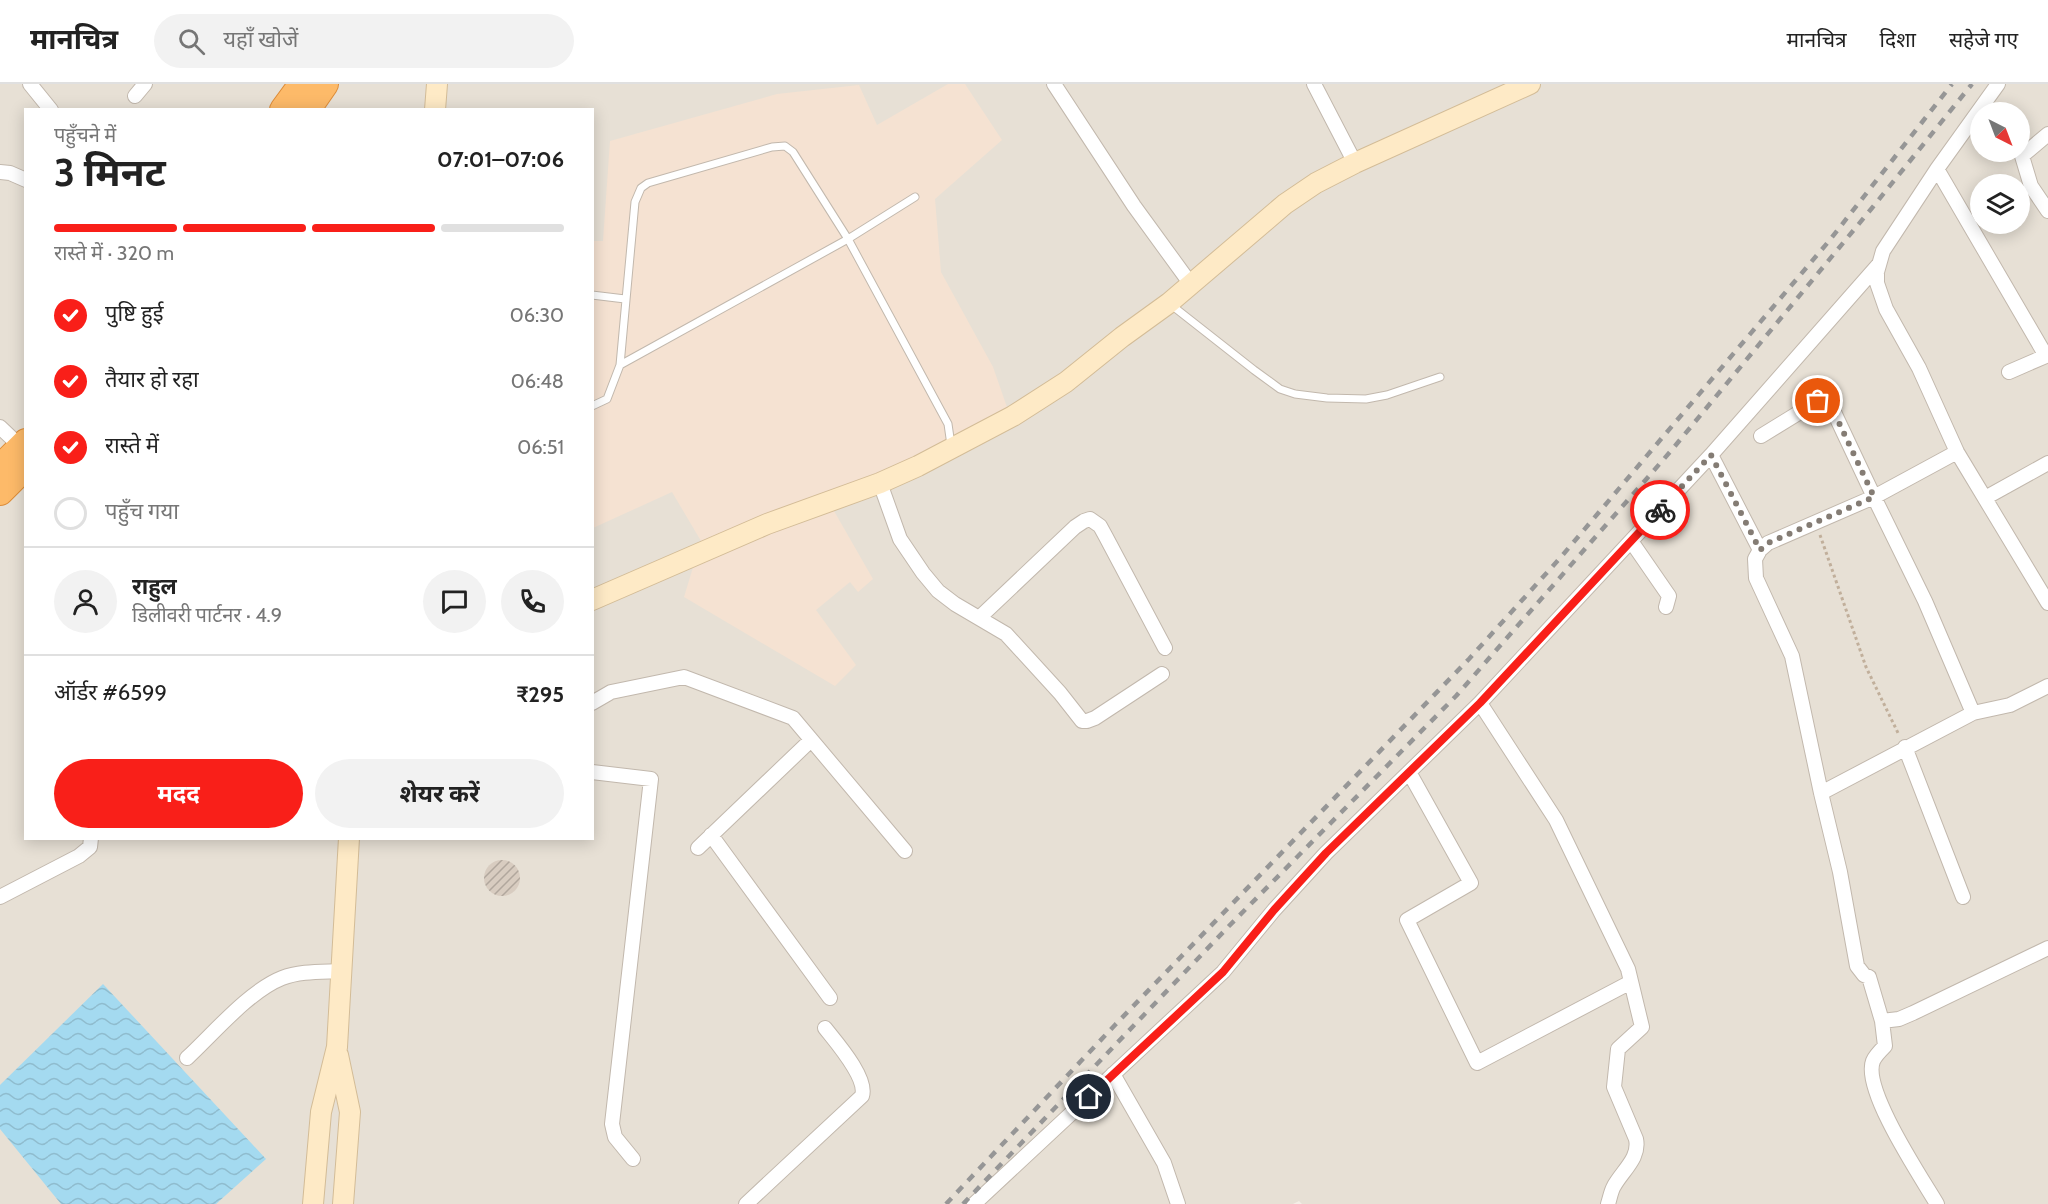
<!DOCTYPE html>
<html lang="hi">
<head>
<meta charset="utf-8">
<style>
  :root { --surface:#fff; --page:#f2f2f2; --text:#222; --muted:#767676; --line:#e0e0e0; --accent:#f91f19 }
  body { margin:0; font-family:Cabin,"Noto Sans Devanagari",sans-serif; background:var(--page); color:var(--text); height:100vh; display:flex; flex-direction:column; font-size:22px; white-space:nowrap }
  * { box-sizing:border-box; margin:0 }
  p { font-size:20px; color:var(--muted) }
  .icon { flex:none; width:33px; height:33px; fill:none; stroke:currentColor; stroke-width:2; stroke-linecap:round; stroke-linejoin:round }
  .map { position:relative; flex:1; overflow:hidden }
  .sheet { position:absolute; left:24px; top:24px; width:570px; height:732px; display:flex; flex-direction:column; background:var(--surface); border-radius:0px; box-shadow:0 3px 15px #0003 }
  .sheet>* { flex:none }
  .needle { width:39px; rotate:138deg }
  .fabs { position:absolute; left:1970px; top:18px; display:grid; gap:12px }
  .fabs a { display:grid; place-items:center; width:60px; height:60px; border-radius:50%; background:var(--surface); box-shadow:0 3px 15px #0003; font-size:30px }
  .pin { position:absolute; display:grid; place-items:center; width:51px; height:51px; color:#fff; margin:-26px; border:3px solid #fff; border-radius:50%; box-shadow:0 2px 6px #0007 }
  .courier { position:absolute; display:grid; place-items:center; width:60px; height:60px; margin:-30px; border:4px solid #f91f19; border-radius:50%; background:#fff; color:#222; box-shadow:0 2px 8px #0007 }
  .headline em { font-style:normal; font-weight:700 }
  .headline div { display:flex; flex-direction:column-reverse }
  .headline { display:flex; align-items:center; justify-content:space-between; height:102px; padding:0 30px }
  h1 { font-size:39px; font-weight:700; line-height:45px }
  .bar { display:grid; grid-template-columns:repeat(4,1fr); gap:9px 6px; align-content:center; height:72px; padding:0 30px }
  .bar i { height:8px; border-radius:4px; background:var(--line) }
  .bar .current { background:var(--accent) }
  .bar p { grid-column:span 4 }
  .line { display:flex; align-items:center; gap:15px; padding:0 30px; border-top:2px solid var(--line) }
  .line div { flex:1 }
  .round { display:grid; place-items:center; flex:none; width:63px; height:63px; border-radius:32px; background:var(--page) }
  ol { padding:0 30px; list-style:none }
  li { display:flex; align-items:center; gap:18px; height:66px }
  li p { margin-inline-start:auto }
  li .icon { padding:6px; border-radius:50%; background:var(--accent); color:#fff; stroke-width:4 }
  li:last-child { color:var(--muted) }
  li i { width:33px; height:33px; border:3px solid var(--line); border-radius:50% }
  .cta { display:flex; gap:12px; margin-top:auto; padding:12px 30px }
  .cta a { flex:1; height:69px; border-radius:36px; background:var(--accent); color:#fff; font-size:24px; font-weight:700; line-height:69px; text-align:center }
  .cta a+a { background:var(--page); color:var(--text) }
  header { display:flex; align-items:center; gap:36px; box-sizing:border-box; height:84px; padding:0 30px; background:var(--surface); border-bottom:2px solid var(--line) }
  header strong { font-size:28px }
  nav { display:flex; gap:33px; margin-inline-start:auto; font-size:21px }
  .search { width:420px; height:54px; background:var(--page); display:flex; align-items:center; gap:15px; box-sizing:border-box; padding:0 21px; border-radius:33px; color:var(--muted); font-size:22px }
  .map>svg:first-child { display:block }
</style>
</head>
<body>
<header>
<strong>मानचित्र</strong>
<div class="search"><svg class="icon" aria-label="search" viewBox="0 0 24 24"><circle cx="10" cy="10" r="6"/><path d="M15 15l6 6"/></svg>यहाँ खोजें</div>
<nav><a>मानचित्र</a><a>दिशा</a><a>सहेजे गए</a></nav>
</header>
<div class="map">
<svg width="2048" height="1120" viewBox="0 0 2048 1120">
  <defs>
    <pattern id="water-waves" width="16" height="10" patternUnits="userSpaceOnUse" patternTransform="scale(1.5)"><rect width="16" height="10" fill="#a4daf0"/><path d="M0 5q4-4 8 0t8 0" fill="none" stroke="#8fbcce"/></pattern>
    <pattern id="building-hatch" width="6" height="6" patternUnits="userSpaceOnUse" patternTransform="scale(1.5)"><rect width="6" height="6" fill="#d8ccc0"/><path d="M-1 1l2-2M0 6l6-6M5 7l2-2" fill="none" stroke="#b1a79d"/></pattern>
  </defs>
  <rect width="100%" height="100%" fill="#f4eee7"/>
  <path fill="#e7e0d5" fill-rule="evenodd" d="M 0,0 L 2048,0 L 2048,1120 L 1302,1120 L 1299,1117 L 1293,1120 L 0,1120 ZM 26,26 L 592,26 L 592,754 L 26,754 ZM 1980,28 L 2019,28 L 2019,68 L 1980,68 ZM 1980,100 L 2019,100 L 2019,140 L 1980,140 Z"/>
  <path fill="#f5e2d2" d="M 948,0 L 965,0 L 1002,56 L 935,115 L 941,188 L 993,283 L 1008,326 L 893,389 L 826,413 L 873,495 L 858,508 L 850,498 L 816,526 L 856,581 L 835,602 L 684,513 L 701,457 L 672,408 L 593,444 L 592,157 L 603,157 L 610,57 L 777,10 L 859,1 L 877,41 Z"/>
  <path fill="url(#water-waves)" d="M 103,900 L 266,1075 L 216,1120 L 61,1120 L 0,1045 L 0,1001 Z"/>
  <path fill="url(#building-hatch)" d="M484 794a18 18 0 1 1 36 0a18 18 0 1 1-36 0Z"/>
  <g fill="none" stroke-linecap="round" stroke-linejoin="round">
    <g stroke="#c2b8ad" stroke-width="9">
      <path id="lane" d="M 592,211 L 625,215
        M 1170,220 L 1254,286 L 1280,305 L 1295,310 L 1327,314 L 1366,315 L 1387,311 L 1440,293
        M 620,281 L 635,118 L 641,104 L 648,99 L 772,63 L 785,62 L 793,68 L 848,155 L 915,113
        M 592,322 L 607,315 L 620,281 L 848,155 L 948,340 L 951,361"/>
    </g>
    <g stroke="#c2b8ad" stroke-width="16">
      <path id="street" d="M 30,0 L 51,26
        M 1054,0 L 1134,122 L 1190,199
        M 1314,0 L 1355,79
        M 1998,0 L 1937,85 L 1883,167 L 1877,188 L 1877,199 L 1886,225 L 1919,284 L 1957,368 L 2048,519
        M 135,12 L 145,0
        M 2048,50 L 2022,72 L 2031,102 L 2048,127
        M 1937,85 L 2046,272
        M 0,88 L 10,89 L 26,96
        M 2009,288 L 2048,271
        M 0,343 L 21,363
        M 1761,352 L 1818,317 L 1827,320 L 1832,324 L 1874,413 L 1768,459 L 1760,466 L 1755,475 L 1756,494 L 1792,572 L 1821,709
        M 1957,368 L 1874,413 L 1925,517 L 1973,629
        M 1711,371 L 1760,466
        M 880,399 L 900,455 L 923,489 L 938,507 L 955,520 L 1006,550 L 1060,609 L 1082,637 L 1087,637 L 1095,634 L 1162,590
        M 1985,414 L 2048,379
        M 1631,457 L 1669,512 L 1666,523
        M 979,534 L 1075,443 L 1084,437 L 1090,435 L 1100,442 L 1106,453 L 1165,564
        M 592,619 L 611,608 L 684,593 L 793,634 L 905,767
        M 1480,619 L 1556,736 L 1628,885 L 1642,943 L 1618,965 L 1614,1003 L 1636,1055 C 1640,1074 1623,1086 1614,1102 C 1611,1107 1610,1114 1608,1120
        M 1905,663 L 1963,813
        M 592,688 L 651,695 L 612,1040 L 615,1053 L 633,1075
        M 1409,688 L 1471,799 L 1407,836 L 1477,979 L 1631,898
        M 711,751 L 830,914
        M 698,764 L 811,656
        M 0,813 L 79,772 L 90,763 L 91,754
        M 1882,937 L 1899,935 L 1913,929 L 2048,864
        M 187,974 C 213,950 249,907 282,894 C 300,887 322,888 341,887
        M 1113,990 L 1164,1079 L 1178,1120
        M 746,1120 L 862,1012 C 868,994 836,958 825,944
        M 974,1120 L 1223,888 L 1274,826 L 1326,769 L 1480,619 L 1711,371 L 1879,180
        M 1937,1120 C 1921,1093 1862,1005 1873,977 C 1875,972 1881,966 1885,962 L 1882,937 L 1869,893 L 1864,891 L 1857,882 L 1840,788 L 1821,709 L 1973,629 L 2010,621 L 2048,602"/>
    </g>
    <g stroke="#d3bc97" stroke-width="22">
      <path id="secondary" d="M 435,26 L 437,0
        M 592,516 L 767,440 L 880,399 L 918,382 L 1013,332 L 1066,298 L 1122,253 L 1169,219 L 1285,120 L 1316,99 L 1355,79 L 1530,0
        M 338,971 L 350,1028 L 343,1120
        M 313,1120 L 321,1028 L 337,963 L 349,754"/>
    </g>
    <g stroke="#dd8c38" stroke-width="28">
      <path id="highway" d="M 283,26 L 302,0
        M 307,26 L 325,0
        M 0,384 L 26,358
        M 0,408 L 26,382"/>
    </g>
    <path stroke="#c1af9b" stroke-width="3" stroke-dasharray="3 3" stroke-linecap="butt" d="M 1820,451 L 1866,583 L 1899,651"/>
    <use href="#lane" stroke="#fff" stroke-width="7"/>
    <use href="#street" stroke="#fff" stroke-width="14"/>
    <use href="#secondary" stroke="#feeac6" stroke-width="20"/>
    <use href="#highway" stroke="#fdba69" stroke-width="26"/>
    <path stroke="#969696" stroke-width="4.5" stroke-dasharray="8 8" stroke-linecap="butt" d="M 946,1120 L 1115,941 L 1469,575 L 1561,473 L 1829,157 L 1952,0
      M 963,1120 L 1229,842 L 1456,612 L 1670,368 L 1872,124 L 1972,0"/>
  </g>
  <g fill="none" stroke-linecap="round" stroke-linejoin="round">
    <path stroke="#847c74" stroke-width="6" stroke-dasharray="0 10.8" d="M 1660,426 L 1711,371 L 1760,466 L 1768,459 L 1874,413 L 1832,324 L 1827,320 L 1818,317"/>
    <path stroke="#f91f19" stroke-width="8" d="M 1089,1013 L 1223,888 L 1274,826 L 1326,769 L 1480,619 L 1660,426"/>
  </g>
</svg>
<div class="fabs">
<a><svg class="needle" viewBox="-14 -14 28 28"><path d="M0-13l5 13h-10z" fill="#e53935"/><path d="M0 13l5-13h-10z" fill="#767676"/></svg></a>
<a><svg class="icon" aria-label="layers" viewBox="0 0 24 24"><path d="M12 4l9 5-9 5-9-5zM3 14l9 5 9-5"/></svg></a>
</div>
<div class="pin" style="left:1818px;top:317px;background:#ea580c"><svg class="icon" aria-label="bag" viewBox="0 0 24 24"><path d="M5 8h14l-1 12H6zM9 8a3 3 0 0 1 6 0"/></svg></div>
<div class="pin" style="left:1089px;top:1013px;background:#1f2937"><svg class="icon" aria-label="home" viewBox="0 0 24 24"><path d="M3 11l9-7 9 7M6 9v11h12V9"/></svg></div>
<div class="courier" style="left:1660px;top:426px"><svg class="icon" aria-label="bike" viewBox="0 0 24 24"><circle cx="6" cy="16" r="4"/><circle cx="18" cy="16" r="4"/><path d="M6 16l4-8h5l3 8M10 8l3 8H6M13 5h3"/></svg></div>
<section class="sheet">
<div class="headline"><div><h1>3 मिनट</h1><p>पहुँचने में</p></div><em>07:01–07:06</em></div>
<div class="bar"><i class="current"></i><i class="current"></i><i class="current"></i><i></i><p>रास्ते में · 320 m</p></div>
<ol>
<li><svg class="icon" aria-label="check" viewBox="0 0 24 24"><path d="M5 12l5 5 9-10"/></svg>पुष्टि हुई<p>06:30</p></li>
<li><svg class="icon" aria-label="check" viewBox="0 0 24 24"><path d="M5 12l5 5 9-10"/></svg>तैयार हो रहा<p>06:48</p></li>
<li><svg class="icon" aria-label="check" viewBox="0 0 24 24"><path d="M5 12l5 5 9-10"/></svg>रास्ते में<p>06:51</p></li>
<li><i></i>पहुँच गया</li>
</ol>
<div class="line" style="height:108px"><a class="round"><svg class="icon" aria-label="person" viewBox="0 0 24 24"><circle cx="12" cy="8" r="4"/><path d="M4 21q1-7 8-7t8 7"/></svg></a><div><b>राहुल</b><p>डिलीवरी पार्टनर · 4.9</p></div><a class="round"><svg class="icon" aria-label="chat" viewBox="0 0 24 24"><path d="M4 5h16v11H9l-5 4z"/></svg></a><a class="round"><svg class="icon" aria-label="phone" viewBox="0 0 24 24"><path d="M5 4h4l2 5-3 2q2 4 5 5l2-3 5 2v4C11 20 4 13 5 4z"/></svg></a></div>
<div class="line" style="height:78px"><div>ऑर्डर #6599</div><b>₹295</b></div>
<div class="cta"><a>मदद</a><a>शेयर करें</a></div>
</section>
</div>
</body>
</html>
